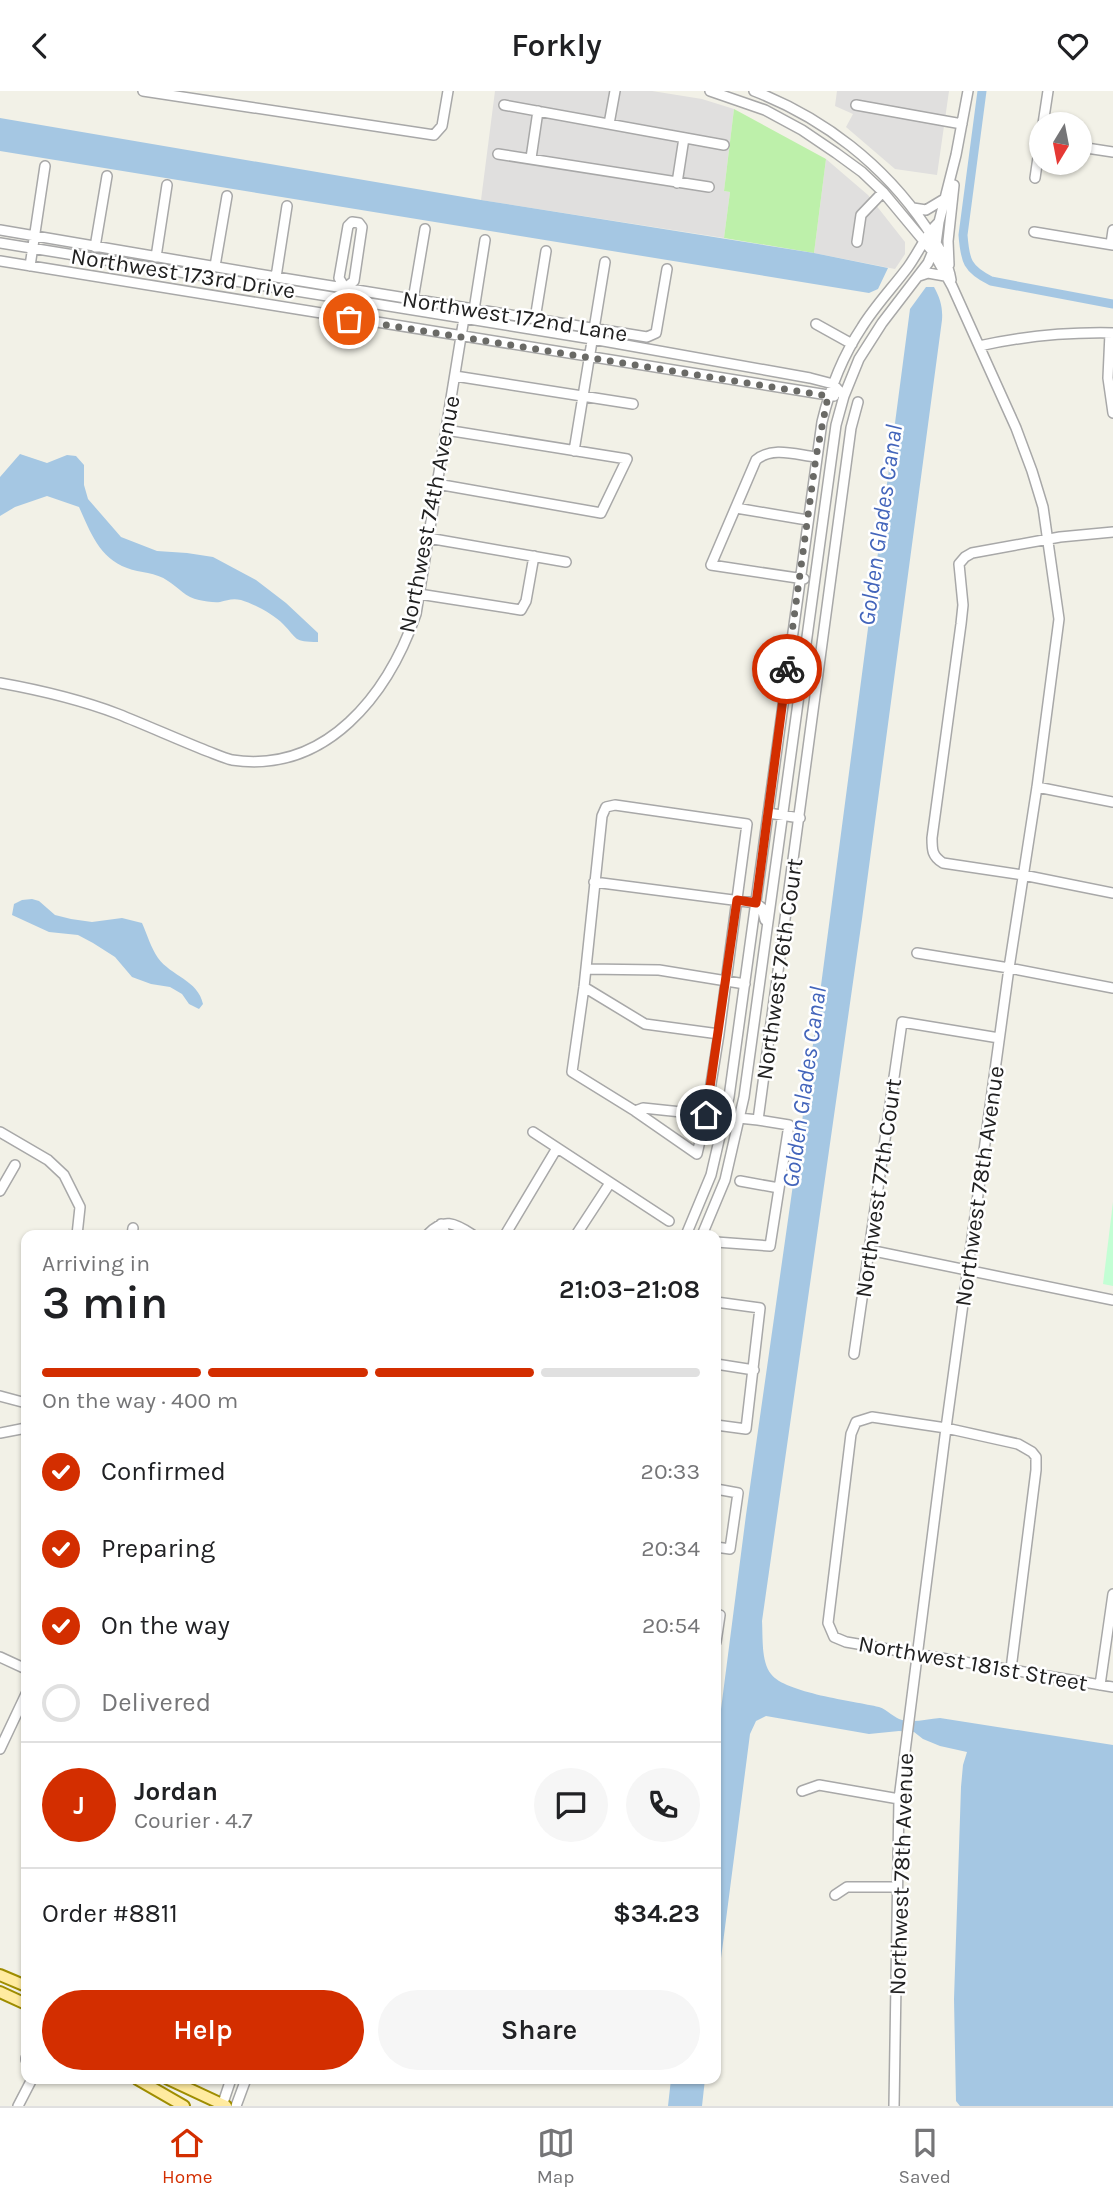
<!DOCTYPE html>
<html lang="en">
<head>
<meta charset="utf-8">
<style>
  :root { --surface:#fff; --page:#f6f6f6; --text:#202124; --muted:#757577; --line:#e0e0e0; --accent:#d32e00 }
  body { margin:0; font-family:Karla,sans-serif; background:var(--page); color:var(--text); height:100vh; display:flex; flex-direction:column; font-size:26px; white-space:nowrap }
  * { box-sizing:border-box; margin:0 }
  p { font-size:23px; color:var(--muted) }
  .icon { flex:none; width:38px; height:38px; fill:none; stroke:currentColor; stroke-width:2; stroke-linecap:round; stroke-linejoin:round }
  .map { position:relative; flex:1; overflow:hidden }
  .side { position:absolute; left:21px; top:1139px; width:700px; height:854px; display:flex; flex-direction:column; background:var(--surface); border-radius:14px; box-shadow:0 2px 5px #0004 }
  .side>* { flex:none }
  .needle { width:46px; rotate:190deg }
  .fabs { position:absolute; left:1029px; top:21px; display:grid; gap:14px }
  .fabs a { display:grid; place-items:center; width:63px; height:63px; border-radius:50%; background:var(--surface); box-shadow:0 2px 5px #0004; font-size:35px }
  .pin { position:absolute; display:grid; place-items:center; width:60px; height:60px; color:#fff; margin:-30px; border:4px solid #fff; border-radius:50%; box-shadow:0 2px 7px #0007 }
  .courier { position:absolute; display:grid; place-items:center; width:70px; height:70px; margin:-35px; border:5px solid #d32e00; border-radius:50%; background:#fff; color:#222; box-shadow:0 2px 9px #0007 }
  .headline em { font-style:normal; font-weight:600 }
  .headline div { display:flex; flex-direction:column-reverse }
  .headline { display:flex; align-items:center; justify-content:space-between; height:119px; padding:0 21px }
  h1 { font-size:46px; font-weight:600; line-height:52px }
  .bar { display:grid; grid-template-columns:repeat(4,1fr); gap:10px 7px; align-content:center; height:84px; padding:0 21px }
  .bar i { height:9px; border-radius:5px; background:var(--line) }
  .bar .active { background:var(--accent) }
  .bar p { grid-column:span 4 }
  .line { display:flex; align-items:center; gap:18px; padding:0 21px; border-top:2px solid var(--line) }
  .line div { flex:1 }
  .round { display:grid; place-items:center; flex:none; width:74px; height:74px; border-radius:37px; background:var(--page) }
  ol { padding:0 21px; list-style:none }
  li { display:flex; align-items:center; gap:21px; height:77px }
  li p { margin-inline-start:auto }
  li .icon { padding:7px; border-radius:50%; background:var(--accent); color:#fff; stroke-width:4 }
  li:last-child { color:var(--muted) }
  li i { width:38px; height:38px; border:4px solid var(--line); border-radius:50% }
  .button { display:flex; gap:14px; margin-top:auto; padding:14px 21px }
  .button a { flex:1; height:80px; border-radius:42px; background:var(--accent); color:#fff; font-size:28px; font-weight:600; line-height:80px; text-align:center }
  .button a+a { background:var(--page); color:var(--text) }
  header { display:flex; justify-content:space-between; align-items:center; height:91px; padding:0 21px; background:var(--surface); font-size:32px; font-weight:600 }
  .dock { display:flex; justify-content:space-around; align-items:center; height:98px; border-top:2px solid var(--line); background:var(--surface); font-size:19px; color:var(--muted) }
  .dock a { display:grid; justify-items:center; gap:4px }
  .dock .active { color:var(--accent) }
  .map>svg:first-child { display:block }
</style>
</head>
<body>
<header><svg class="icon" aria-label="back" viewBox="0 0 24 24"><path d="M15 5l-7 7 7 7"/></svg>Forkly<svg class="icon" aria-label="heart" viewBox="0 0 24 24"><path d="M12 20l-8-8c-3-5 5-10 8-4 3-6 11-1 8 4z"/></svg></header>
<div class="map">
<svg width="1113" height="2015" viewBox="0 0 1113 2015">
  <rect width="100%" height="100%" fill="#f2f1e7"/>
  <path fill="#e0dfde" d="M 495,0 L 652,0 L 702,8 L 734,18 L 724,100 L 730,101 L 724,147 L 481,109 Z
    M 837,0 L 949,0 L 937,84 L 895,78 L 846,36 L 853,23 L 835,15 Z
    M 826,68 L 868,104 L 905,151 L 905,163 L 895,178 L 814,162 Z"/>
  <path fill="#bdf0aa" d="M 734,18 L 826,68 L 814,162 L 724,147 L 730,101 L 724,100 Z"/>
  <path fill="#c3fed4" d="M 1113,1111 L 1113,1195 L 1103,1193 Z"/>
  <path fill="#a5c7e3" d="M 0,27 L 481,109 L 814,162 L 888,177 L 878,198 L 869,202 L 0,60 Z
    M 926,196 L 934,196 C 940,207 943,216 942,229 L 862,828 L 762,1530 C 763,1546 761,1570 771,1583 C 785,1602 854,1610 879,1616 C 888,1619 894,1627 902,1629 C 914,1632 928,1628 940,1627 L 1113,1654 L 1113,2015 L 960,2015 L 956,2010 L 954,1908 L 961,1696 L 963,1674 L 967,1661 L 940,1655 L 923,1648 L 914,1641 L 899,1640 L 869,1643 L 766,1625 L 756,1630 L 750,1643 L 716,1906 L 716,1657 L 746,1424 L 817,925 L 910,218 Z
    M 20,363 L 47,372 L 67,364 L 76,365 L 84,374 L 84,394 L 88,408 L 121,446 L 157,460 L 187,462 L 213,466 L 256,489 L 286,512 L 318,542 L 318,551 C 293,551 298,548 283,533 C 273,523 254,513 241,509 C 233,507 227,509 220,511 C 214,512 205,510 199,509 C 186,507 178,496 168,490 C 156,481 140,482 127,477 C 99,467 90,440 79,416 L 47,405 L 15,416 L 0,425 L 0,386 Z
    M 32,808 L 39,810 L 55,824 L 71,828 L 92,831 L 122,827 L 142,832 C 147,843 151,857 158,867 C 171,885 198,889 203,913 L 199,918 L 189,913 L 182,903 L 170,896 L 151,893 L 132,886 L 115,866 L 93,852 L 78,844 L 49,841 L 12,824 L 14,813 L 22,809 Z
    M 671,1988 L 705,1988 L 702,2015 L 668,2015 Z"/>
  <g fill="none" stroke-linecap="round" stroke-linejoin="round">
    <path stroke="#a5c7e3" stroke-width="9" d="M 982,0 L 963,144 C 965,170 967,178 991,190 L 1113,213"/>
    <g stroke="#a8a8a8" stroke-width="12">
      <path id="minor" d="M 143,0 L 434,44 L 442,35 L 448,0
        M 710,0 L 765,19 L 802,39 L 836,62 L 862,81 L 883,101 L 933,161 L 952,195 L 979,255 L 1016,337 L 1032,380 L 1043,416 L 1059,528 L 1037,696 L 1009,877 L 946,1337 L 899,1708 L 894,2015
        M 754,0 C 824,27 884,74 926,136 C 937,153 948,170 951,189
        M 504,14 L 724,54
        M 856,14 L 962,33
        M 609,33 L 615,0
        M 1043,33 L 1048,0
        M 1080,56 L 1113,61
        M 498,63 L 709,96
        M 531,67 L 538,20
        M 1035,87 L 1041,46
        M 677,92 L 684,47
        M 913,117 L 926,119 L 946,107
        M 0,139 L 276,186 L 647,246 L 656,242 L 667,178
        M 1034,141 L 1113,154
        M 857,151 L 861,124 L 883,101
        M 0,152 L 592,248 L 810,287 L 833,293 L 844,305
        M 1111,153 L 1113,139
        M 95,156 L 107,85
        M 156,166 L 167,94
        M 0,170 L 834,305
        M 949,174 L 948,150 L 954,94
        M 30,175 L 45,75
        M 215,175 L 227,105
        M 919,185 L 928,182 L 945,185
        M 276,186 L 287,115
        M 413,209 L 425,138
        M 474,219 L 485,149
        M 341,226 L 345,197 L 354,190 L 362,136 L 359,132 L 352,131 L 348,135 L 339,187 L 345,197
        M 535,228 L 546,160
        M 816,233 L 852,253
        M 1110,242 L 1108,287 L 1113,322
        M 979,255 C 1024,245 1067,241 1113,242
        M 455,285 L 633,313
        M 574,360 L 605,171
        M 437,393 L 601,422 L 627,368 L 446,339
        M 736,417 L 807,429
        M 1113,441 L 1060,446 L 972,462 L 965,466 L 959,473 L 963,514 L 961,533 L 932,747 C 932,759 932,765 943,772 L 1023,784 L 1113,802
        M 428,447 L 566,471
        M 804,488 L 711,474 L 756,369 C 772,355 797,364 816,366
        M 419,503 L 521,519 L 526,510 L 534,465
        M 0,592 C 39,599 81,609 118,623 C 148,635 177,648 207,660 C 215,663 224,667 232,669 C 327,683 388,603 416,523 L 464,227
        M 1037,696 L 1113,711
        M 615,714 L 747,733 L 719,943 L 706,1024 L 697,1063 L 635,1020 L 572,981 L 584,896 L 602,725 L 606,716 Z
        M 768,722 L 800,727
        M 594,791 L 756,812 L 762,817 L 765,829
        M 917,862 L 1009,877 L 1113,897
        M 586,878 L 659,879 L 745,893
        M 584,896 L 645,933 L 719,943
        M 635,1020 L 643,1017 L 758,1029 L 789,1034 L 770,1155 L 716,1151
        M 758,1029 L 851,337 L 858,311
        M 0,1041 L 48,1069 L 64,1084 L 80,1116 L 77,1144
        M 533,1041 L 669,1130
        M 740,1090 L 779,1097
        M 0,1100 L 15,1074
        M 441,1133 L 446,1144
        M 132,1144 L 133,1137
        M 427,1144 C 443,1126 455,1132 473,1144
        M 505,1144 L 557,1057
        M 576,1144 L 610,1092
        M 686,1144 L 711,1084 L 729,1006 L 822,331 C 830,297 842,266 862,236 C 875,215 893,196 908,176 C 919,161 925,144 939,131
        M 702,1144 L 725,1089 L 744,1006 L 836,334 L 844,305 L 859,268 L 882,232 L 928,172 L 936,153 L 939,131 L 956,64 L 968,0
        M 869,1159 L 1113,1209
        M 716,1211 L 760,1217 L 746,1338 L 716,1334
        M 854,1263 L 902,931 L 999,947
        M 716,1273 L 754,1279
        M 0,1305 L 26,1312
        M 0,1342 L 26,1337
        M 716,1398 L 738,1402 L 730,1458 L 716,1456
        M 716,1523 L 720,1524 L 716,1551
        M 0,1566 L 26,1578
        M 1011,1578 L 1036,1379 L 1036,1366 L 1032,1361 L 1018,1353 L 946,1337 L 872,1326 L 856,1331 L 851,1343 L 828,1532 L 834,1546 L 846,1551 L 1113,1596
        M 1100,1594 L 1113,1503
        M 0,1658 L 26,1603
        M 802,1700 L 819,1694 L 899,1708
        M 835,1804 L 847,1796 L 896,1796
        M 26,1967 L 26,1969
        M 18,2015 L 32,1988
        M 222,2015 L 231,1988
        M 236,2015 L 246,1988"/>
    </g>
    <g stroke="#9f8d00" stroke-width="14">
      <path id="major" d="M 0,1884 L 26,1895
        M 0,1901 L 26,1913
        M 137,1988 L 184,2015
        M 168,1988 L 226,2015"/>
    </g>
    <use href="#minor" stroke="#fff" stroke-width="9"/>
    <use href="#major" stroke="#ffeba0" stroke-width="10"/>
  </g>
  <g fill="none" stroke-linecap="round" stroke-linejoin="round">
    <path stroke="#6a6a66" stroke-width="7" stroke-dasharray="0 12.6" d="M 349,228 L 828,305 L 816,366 L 787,578"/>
    <path stroke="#d32e00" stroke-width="9" d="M 706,1024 L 737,809 L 756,812 L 787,578"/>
  </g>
  <g text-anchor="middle" stroke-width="5" stroke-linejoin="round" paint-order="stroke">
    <g font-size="23" fill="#212121" stroke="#fff">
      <text transform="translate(183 182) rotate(9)" y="8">Northwest 173rd Drive</text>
      <text transform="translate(515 225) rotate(9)" y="8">Northwest 172nd Lane</text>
      <text transform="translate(429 423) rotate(-79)" y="8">Northwest 74th Avenue</text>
      <text transform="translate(779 878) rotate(-82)" y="8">Northwest 76th Court</text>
      <text transform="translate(979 1095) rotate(-82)" y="8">Northwest 78th Avenue</text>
      <text transform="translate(878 1097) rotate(-82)" y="8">Northwest 77th Court</text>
      <text transform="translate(973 1572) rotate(10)" y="8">Northwest 181st Street</text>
      <text transform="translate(901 1783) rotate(-88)" y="8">Northwest 78th Avenue</text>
    </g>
    <g font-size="24" font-style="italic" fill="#4365bb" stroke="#fff">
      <text transform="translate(880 434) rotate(-82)" y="8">Golden Glades Canal</text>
      <text transform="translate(804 996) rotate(-82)" y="8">Golden Glades Canal</text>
    </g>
  </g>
</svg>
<div class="fabs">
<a><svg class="needle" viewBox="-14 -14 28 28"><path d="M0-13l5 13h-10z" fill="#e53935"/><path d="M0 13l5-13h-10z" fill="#757577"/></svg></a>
</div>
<div class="pin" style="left:349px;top:228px;background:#ea580c"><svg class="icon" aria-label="bag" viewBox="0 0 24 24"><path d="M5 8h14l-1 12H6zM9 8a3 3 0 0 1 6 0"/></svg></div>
<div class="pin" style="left:706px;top:1024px;background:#1f2937"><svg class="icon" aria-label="home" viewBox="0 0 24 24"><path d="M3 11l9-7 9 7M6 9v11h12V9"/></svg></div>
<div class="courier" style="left:787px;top:578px"><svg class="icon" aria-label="bike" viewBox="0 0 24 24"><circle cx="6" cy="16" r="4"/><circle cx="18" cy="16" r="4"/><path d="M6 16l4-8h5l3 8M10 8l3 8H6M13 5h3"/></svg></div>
<section class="side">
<div class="headline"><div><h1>3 min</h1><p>Arriving in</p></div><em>21:03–21:08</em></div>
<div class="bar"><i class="active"></i><i class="active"></i><i class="active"></i><i></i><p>On the way · 400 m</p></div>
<ol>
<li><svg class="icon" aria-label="check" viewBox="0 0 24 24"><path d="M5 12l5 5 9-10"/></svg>Confirmed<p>20:33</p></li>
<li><svg class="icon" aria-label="check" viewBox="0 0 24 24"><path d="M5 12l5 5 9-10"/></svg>Preparing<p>20:34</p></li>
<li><svg class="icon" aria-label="check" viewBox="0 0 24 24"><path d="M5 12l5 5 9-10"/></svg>On the way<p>20:54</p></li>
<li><i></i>Delivered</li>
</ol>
<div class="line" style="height:126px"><b class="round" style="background:var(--accent);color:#fff">J</b><div><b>Jordan</b><p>Courier · 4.7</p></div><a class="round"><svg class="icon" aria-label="chat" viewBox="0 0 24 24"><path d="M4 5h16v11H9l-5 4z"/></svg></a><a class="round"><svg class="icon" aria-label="phone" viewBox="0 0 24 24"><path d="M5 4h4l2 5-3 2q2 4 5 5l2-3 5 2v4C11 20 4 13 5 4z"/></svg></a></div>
<div class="line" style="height:91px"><div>Order #8811</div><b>$34.23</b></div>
<div class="button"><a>Help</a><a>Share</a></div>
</section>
</div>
<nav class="dock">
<a class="active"><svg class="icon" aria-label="home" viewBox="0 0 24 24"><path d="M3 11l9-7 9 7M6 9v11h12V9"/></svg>Home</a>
<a><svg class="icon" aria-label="map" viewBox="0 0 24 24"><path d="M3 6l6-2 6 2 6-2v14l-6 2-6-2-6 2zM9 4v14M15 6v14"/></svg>Map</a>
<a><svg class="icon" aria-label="saved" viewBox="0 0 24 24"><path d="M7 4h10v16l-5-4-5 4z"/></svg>Saved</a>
</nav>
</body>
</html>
